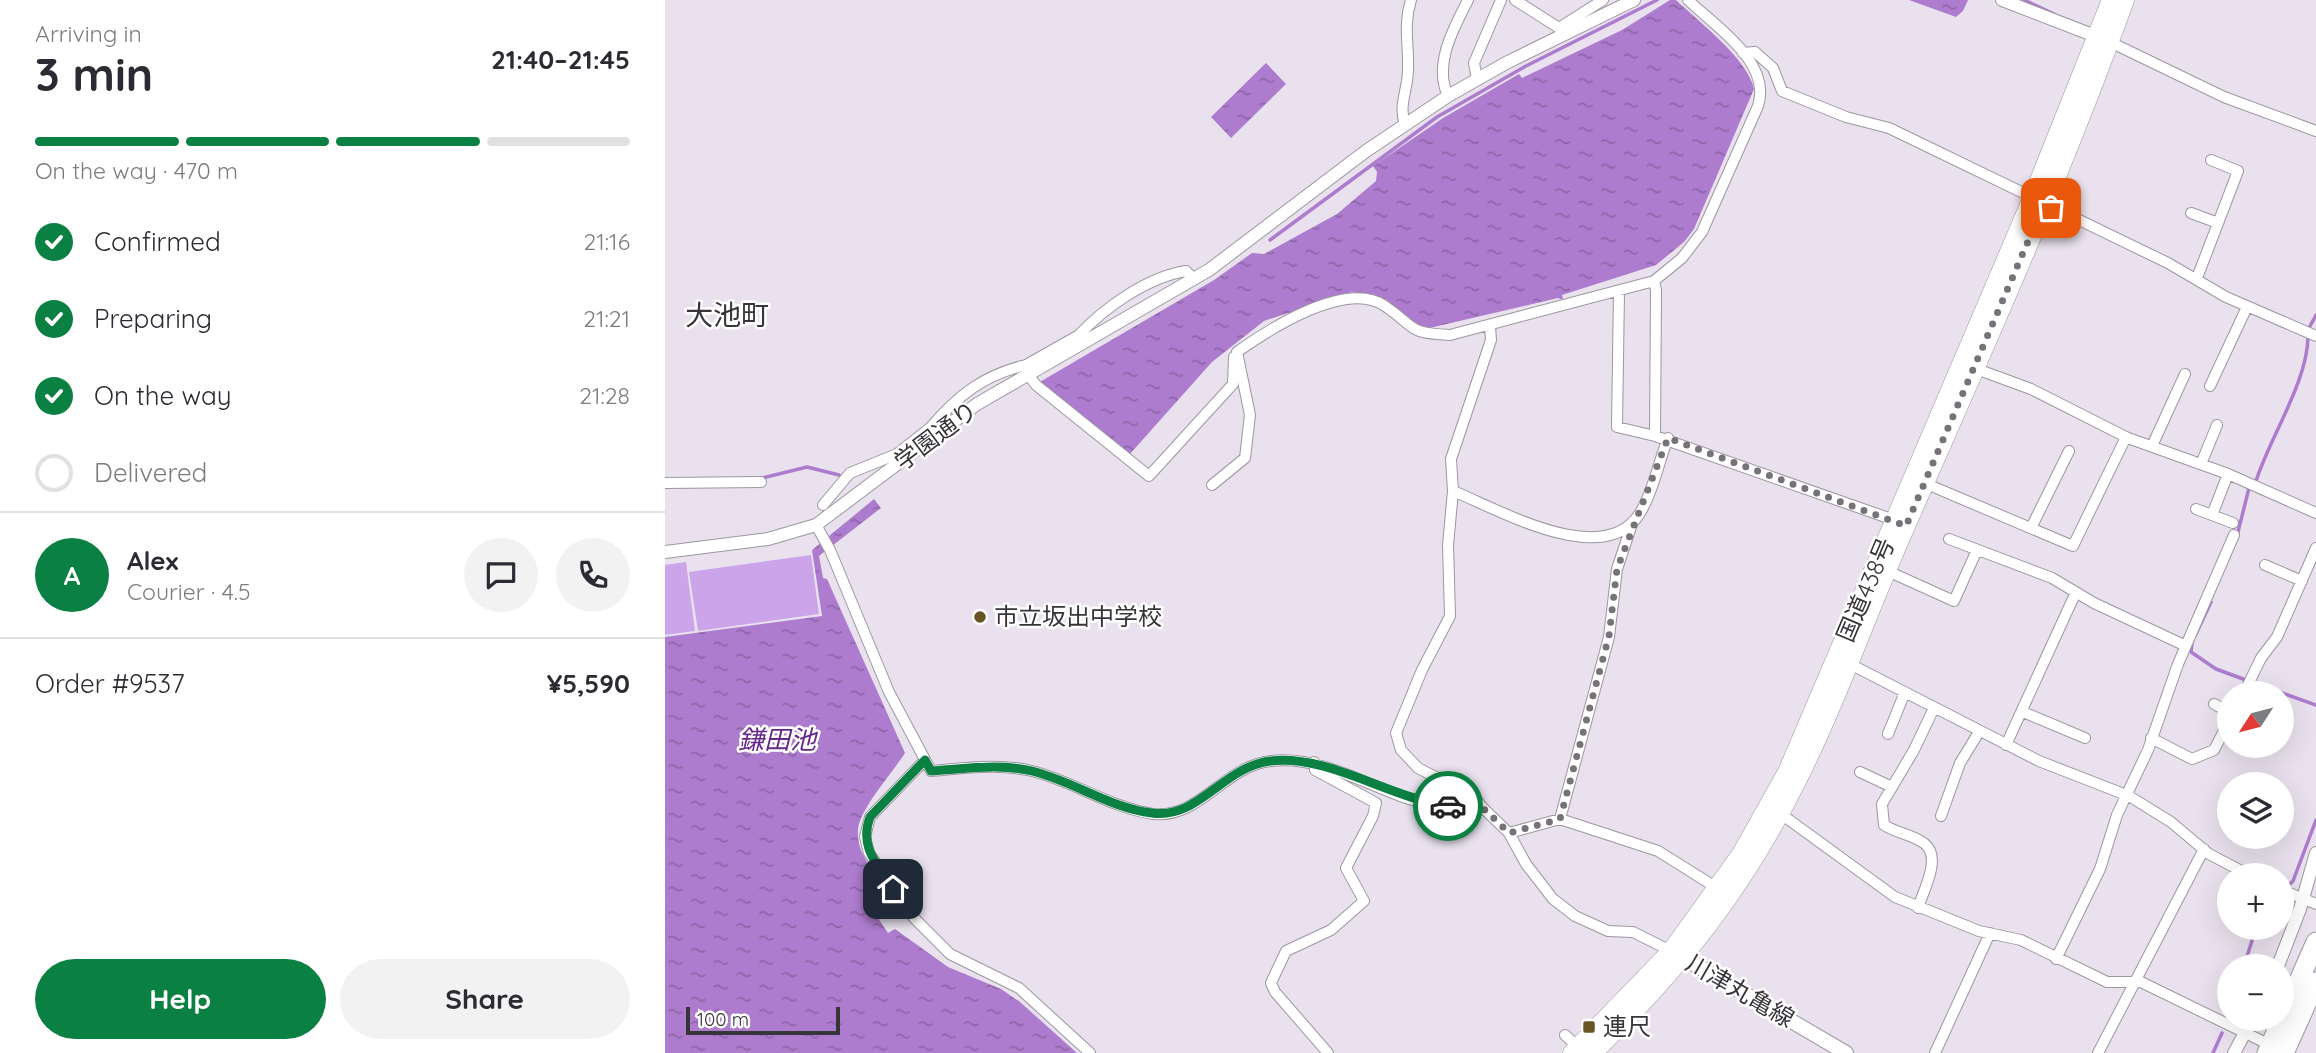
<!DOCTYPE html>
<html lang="en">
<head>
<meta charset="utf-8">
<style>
  :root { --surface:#fff; --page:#f2f2f3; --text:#2b2b33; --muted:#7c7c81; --line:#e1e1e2; --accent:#0b8043 }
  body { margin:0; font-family:Quicksand,"Noto Sans JP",sans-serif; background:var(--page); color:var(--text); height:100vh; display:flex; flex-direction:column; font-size:26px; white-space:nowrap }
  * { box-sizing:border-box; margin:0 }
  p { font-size:23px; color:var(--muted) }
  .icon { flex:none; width:38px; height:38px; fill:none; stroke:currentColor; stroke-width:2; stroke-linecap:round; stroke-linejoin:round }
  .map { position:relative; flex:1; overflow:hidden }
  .sheet { display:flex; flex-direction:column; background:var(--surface); width:665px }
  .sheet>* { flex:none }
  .needle { width:46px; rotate:234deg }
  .tools { position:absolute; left:1552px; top:681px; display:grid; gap:14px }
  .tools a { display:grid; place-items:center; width:77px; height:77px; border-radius:50%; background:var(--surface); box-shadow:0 7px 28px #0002; font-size:35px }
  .scale { position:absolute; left:21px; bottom:18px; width:154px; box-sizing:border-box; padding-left:7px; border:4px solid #38353a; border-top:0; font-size:19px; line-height:24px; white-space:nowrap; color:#38353a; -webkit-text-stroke:5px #fff; paint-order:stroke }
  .pin { position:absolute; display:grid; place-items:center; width:60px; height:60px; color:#fff; margin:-30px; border-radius:14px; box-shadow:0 4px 10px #0006 }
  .courier { position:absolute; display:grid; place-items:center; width:70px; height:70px; margin:-35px; border:5px solid #0b8043; border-radius:50%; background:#fff; color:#222; box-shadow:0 2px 9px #0007 }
  .head em { font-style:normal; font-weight:700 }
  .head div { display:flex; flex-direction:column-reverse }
  .head { display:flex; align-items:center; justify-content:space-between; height:119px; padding:0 35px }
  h1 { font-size:46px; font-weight:700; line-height:52px }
  .bar { display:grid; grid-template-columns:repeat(4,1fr); gap:10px 7px; align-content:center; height:84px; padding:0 35px }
  .bar i { height:9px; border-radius:5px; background:var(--line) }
  .bar .on { background:var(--accent) }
  .bar p { grid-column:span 4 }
  .line { display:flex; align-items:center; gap:18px; padding:0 35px; border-top:2px solid var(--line) }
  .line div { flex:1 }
  .round { display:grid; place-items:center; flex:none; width:74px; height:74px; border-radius:37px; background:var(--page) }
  ol { padding:0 35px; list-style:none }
  li { display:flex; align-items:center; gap:21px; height:77px }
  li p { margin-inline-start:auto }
  li .icon { padding:7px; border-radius:50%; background:var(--accent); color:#fff; stroke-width:4 }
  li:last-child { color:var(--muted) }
  li i { width:38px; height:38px; border:4px solid var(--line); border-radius:50% }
  .button { display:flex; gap:14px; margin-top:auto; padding:14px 35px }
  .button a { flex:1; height:80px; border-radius:42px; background:var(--accent); color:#fff; font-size:28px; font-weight:700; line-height:80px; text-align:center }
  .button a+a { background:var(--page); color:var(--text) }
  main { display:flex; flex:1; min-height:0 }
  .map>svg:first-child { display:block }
</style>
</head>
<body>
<main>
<section class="sheet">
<div class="head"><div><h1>3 min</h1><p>Arriving in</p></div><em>21:40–21:45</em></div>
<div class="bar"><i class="on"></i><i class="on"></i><i class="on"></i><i></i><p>On the way · 470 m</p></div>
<ol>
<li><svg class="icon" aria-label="check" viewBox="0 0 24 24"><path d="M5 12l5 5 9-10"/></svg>Confirmed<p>21:16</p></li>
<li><svg class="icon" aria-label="check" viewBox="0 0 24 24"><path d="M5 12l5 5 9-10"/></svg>Preparing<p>21:21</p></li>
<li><svg class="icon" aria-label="check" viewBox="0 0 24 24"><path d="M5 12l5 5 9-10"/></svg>On the way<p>21:28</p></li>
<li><i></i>Delivered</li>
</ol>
<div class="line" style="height:126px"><b class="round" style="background:var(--accent);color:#fff">A</b><div><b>Alex</b><p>Courier · 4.5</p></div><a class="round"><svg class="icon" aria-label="chat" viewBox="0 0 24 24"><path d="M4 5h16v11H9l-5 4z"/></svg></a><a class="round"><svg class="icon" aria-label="phone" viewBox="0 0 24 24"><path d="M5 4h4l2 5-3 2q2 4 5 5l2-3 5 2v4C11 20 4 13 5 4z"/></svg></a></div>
<div class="line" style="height:91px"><div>Order #9537</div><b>¥5,590</b></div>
<div class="button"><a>Help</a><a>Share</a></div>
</section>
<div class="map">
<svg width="1651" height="1053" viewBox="0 0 1651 1053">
  <defs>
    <pattern id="water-ripples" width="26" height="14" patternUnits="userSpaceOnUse" patternTransform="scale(1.75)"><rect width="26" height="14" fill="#ad7cce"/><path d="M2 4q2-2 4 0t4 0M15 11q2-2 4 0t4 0" fill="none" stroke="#8e66a8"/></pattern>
  </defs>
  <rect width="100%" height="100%" fill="#e9e2ee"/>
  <path fill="#cca4e9" d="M 146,555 L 154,614 L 33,631 L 24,572 Z
    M 21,562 L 30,631 L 0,635 L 0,565 Z"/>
  <path fill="url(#water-ripples)" d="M 1005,0 L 1011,0 C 1033,21 1083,59 1089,89 L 1029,229 L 1019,242 L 991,265 L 897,295 L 898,300 L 893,298 L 756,330 L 722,300 L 687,292 L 599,321 L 547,362 L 464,455 L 373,383 L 549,280 L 587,253 L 599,254 L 672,214 L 711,181 L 712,172 L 708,166 L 778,118 L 854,74 L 857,78 L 957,30 Z
    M 1244,0 L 1303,0 L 1298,11 L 1291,17 Z
    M 601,63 L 621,84 L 566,138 L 546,117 Z
    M 209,499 L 216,508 L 154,556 L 158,578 L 162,579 L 240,753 C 228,772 195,809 193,829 C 191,862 215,858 199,897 L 223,933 L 230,929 L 283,967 L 336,989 L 355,1002 L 412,1053 L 0,1053 L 0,637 L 157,616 L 147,550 Z"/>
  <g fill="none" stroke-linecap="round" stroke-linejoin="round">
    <path stroke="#ad7cce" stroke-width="3.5" d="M 1359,0 L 1389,14
      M 605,240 L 772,117 L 861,66 L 992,0
      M 1644,328 L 1651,315
      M 97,478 L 142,467 L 174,475
      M 1591,481 C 1605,437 1643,381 1643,336
      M 1572,536 L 1584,488
      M 1530,636 L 1546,602
      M 1527,643 L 1526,652 L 1551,669 L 1616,693
      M 1617,693 L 1651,705
      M 1621,888 L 1628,881 L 1651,820
      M 1579,966 L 1591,928
      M 1564,1018 L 1564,1016
      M 1548,1053 L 1557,1033"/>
    <g stroke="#9c96a1" stroke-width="12">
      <path id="minor" d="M 850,0 L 894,28
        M 897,35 L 894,28 L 938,0
        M 1445,42 L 1559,97 L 1651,131
        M 1078,53 L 1090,52 L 1108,68 L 1117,91 L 1181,117 L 1224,128 L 1503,263 L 1561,297 L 1651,336
        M 812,79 L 809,63 L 836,0
        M 783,96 C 768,64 789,28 803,0
        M 740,124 C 733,106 743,89 743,70 C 744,45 738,25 746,0
        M 1526,213 L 1553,223
        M 1532,278 L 1573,171 L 1546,160
        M 989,281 L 991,290 L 990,436 L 1232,521
        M 954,291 L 952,427 L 990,436
        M 825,326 L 826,340 L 786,459 L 788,491 L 783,545 L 785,616 L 757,670 L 731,733 L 736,750 L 753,768 L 782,783 L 803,789 L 817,807 L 844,833 L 861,864 L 888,899 L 910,916 L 943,931 L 968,932 L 1006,951
        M 416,344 L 414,335 C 440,307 483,277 521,271 L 529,279
        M 361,365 L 414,335
        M 1306,367 L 1366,389 L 1463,438 L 1563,474 L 1651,513
        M 362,373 L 371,385 L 484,476 L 568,384 L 569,357
        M 1545,386 L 1582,307
        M 269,432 L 265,428 C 293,395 319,375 361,365 L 365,372
        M 1487,446 L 1520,374
        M 1536,464 L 1552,425
        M 1257,482 L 1408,546 L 1461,437
        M 0,483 L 96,482
        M 547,485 L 580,458 L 585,415 L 572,352 C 603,330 681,279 720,306 C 752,328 741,333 785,335 L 989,281 L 1017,258 L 1037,232 L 1093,106 C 1107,62 1051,27 1023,0
        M 788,491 C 833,509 939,571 975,513 C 988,492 994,461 1003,438
        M 158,505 L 185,473 L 232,454 L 265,428
        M 1531,509 L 1568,523
        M 1547,515 L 1563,474
        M 151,525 L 165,550 L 224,692 L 266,771 C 300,768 334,763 367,771 C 408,781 446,808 488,814 C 535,819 559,766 606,761 C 653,756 694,781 738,797 C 763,806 790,806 817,807
        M 1366,528 L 1404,451
        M 1284,539 L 1387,578 L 1429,603 L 1521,646
        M 1600,565 L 1637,581
        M 1218,569 L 1289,601 L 1312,550
        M 1181,662 L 1374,761 L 1464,796 L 1506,822 L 1544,854 L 1584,875
        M 1579,693 L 1596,658 L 1612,637 L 1651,548
        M 1549,704 L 1564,712
        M 1358,712 L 1420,738
        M 1223,734 L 1240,692
        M 1486,738 L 1527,759 L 1549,750 L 1564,721
        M 1341,745 L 1411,592
        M 260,760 L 205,817 L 200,837 L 204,853 L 249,918 L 285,954 L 354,988 L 425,1053
        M 649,762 L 650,770 L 711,803 L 708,816 L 681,868 L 699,901 L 666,930 L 621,951 L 606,983 L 610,992 L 663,1053
        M 1195,772 L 1227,787
        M 1112,811 L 1230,897 L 1314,931 L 1356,940 L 1442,982 L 1476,982 L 1599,1042
        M 1276,816 L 1295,763 L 1314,732
        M 895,819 L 944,637 L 952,569 L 968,521
        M 844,833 L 895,819 L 993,851 L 1052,888
        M 1617,890 L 1651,904
        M 1253,908 C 1258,891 1277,858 1260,844 C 1249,835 1231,833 1219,825 L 1217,804 L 1249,750 L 1269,708
        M 1391,959 L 1435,869 L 1452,815 L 1483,750 L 1513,664 L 1569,535
        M 900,1035 L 913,1047
        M 1270,1053 L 1325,933
        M 1433,1053 L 1539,849"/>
    </g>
    <g stroke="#9c96a1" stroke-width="14">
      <path id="tertiary" d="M 1337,0 L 1438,39
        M 0,552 L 103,539 L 151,525 L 312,404 L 544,270 L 701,151 L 783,96 L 841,63 L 969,0
        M 1613,966 L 1635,909 L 1651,853
        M 1569,1053 L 1588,1018"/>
    </g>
    <g stroke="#9c96a1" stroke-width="16">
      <path id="secondary" d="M 1010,953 L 1181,1053"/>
    </g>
    <g stroke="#9c96a1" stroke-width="19">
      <path id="trunk" d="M 907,1053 L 1006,951 L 1076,854 L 1122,772 L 1367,198 L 1446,0
        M 928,1053 C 1016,968 1080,887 1134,777 C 1175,695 1204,608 1242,524 C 1318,351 1396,178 1460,0"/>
    </g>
    <g stroke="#9c96a1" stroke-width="21">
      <path id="motorway" d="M 1602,1053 L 1651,942
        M 1619,1053 L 1651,982"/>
    </g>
    <use href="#minor" stroke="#fff" stroke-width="10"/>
    <use href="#tertiary" stroke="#fff" stroke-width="12"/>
    <use href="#secondary" stroke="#fff" stroke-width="14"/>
    <use href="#trunk" stroke="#fff" stroke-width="18"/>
    <use href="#motorway" stroke="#fff" stroke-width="19"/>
  </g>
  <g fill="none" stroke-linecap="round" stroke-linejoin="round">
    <path stroke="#767279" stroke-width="7" stroke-dasharray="0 12.6" d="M 783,806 L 817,807 L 844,833 L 895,819 L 944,636 L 952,569 L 1003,438 L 1241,526 L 1379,204 L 1386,208"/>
    <path stroke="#0b8043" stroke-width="9" d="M 228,889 C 212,864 194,847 205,817 L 260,760 L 266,771 C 300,769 334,763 367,771 C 408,781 445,808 487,813 C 533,820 558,767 605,761 C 663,754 722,797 783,806"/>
  </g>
  <g fill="#675523" stroke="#fff" stroke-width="2.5">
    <circle cx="315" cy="617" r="7"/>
    <rect x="917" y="1020" width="14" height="14" rx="3.5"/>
  </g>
  <g text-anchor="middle" stroke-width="5" stroke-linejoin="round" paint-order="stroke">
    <g font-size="24" fill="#38353a" stroke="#fff">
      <text transform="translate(271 436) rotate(-37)" y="8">学園通り</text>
      <text transform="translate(1201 590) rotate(-67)" y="8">国道438号</text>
      <text transform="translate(1075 991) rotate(30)" y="8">川津丸亀線</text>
    </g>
    <g font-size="24" fill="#38353a" stroke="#fff" text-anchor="start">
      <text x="329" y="625">市立坂出中学校</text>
      <text x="938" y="1035">連尺</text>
    </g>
    <g font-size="26" font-style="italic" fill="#662789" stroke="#fff">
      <text x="112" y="749">鎌田池</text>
    </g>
    <g font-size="28" fill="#38353a" stroke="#fff">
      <text x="62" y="325">大池町</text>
    </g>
  </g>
</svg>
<div class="tools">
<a><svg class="needle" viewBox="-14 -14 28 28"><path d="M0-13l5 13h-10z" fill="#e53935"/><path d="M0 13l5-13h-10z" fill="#7c7c81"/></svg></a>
<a><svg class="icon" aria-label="layers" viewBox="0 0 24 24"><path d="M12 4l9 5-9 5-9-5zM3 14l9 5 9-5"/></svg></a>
<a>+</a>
<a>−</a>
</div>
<div class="scale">100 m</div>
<div class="pin" style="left:1386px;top:208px;background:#ea580c"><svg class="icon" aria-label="bag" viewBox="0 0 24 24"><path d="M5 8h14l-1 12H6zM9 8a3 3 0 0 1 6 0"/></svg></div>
<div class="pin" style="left:228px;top:889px;background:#1f2937"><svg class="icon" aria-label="home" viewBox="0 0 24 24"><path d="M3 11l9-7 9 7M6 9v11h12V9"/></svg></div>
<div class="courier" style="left:783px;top:806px"><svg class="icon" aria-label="car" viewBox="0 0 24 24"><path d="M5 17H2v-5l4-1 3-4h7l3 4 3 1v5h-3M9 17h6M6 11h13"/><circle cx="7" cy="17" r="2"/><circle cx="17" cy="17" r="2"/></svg></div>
</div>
</main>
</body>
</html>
